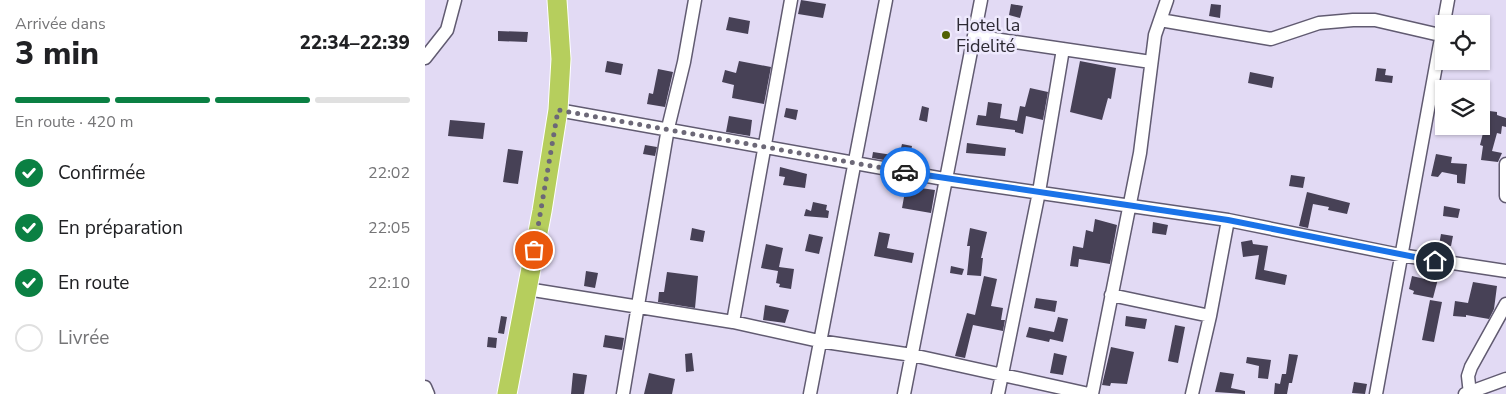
<!DOCTYPE html>
<html lang="fr">
<head>
<meta charset="utf-8">
<style>
  :root { --surface:#fff; --page:#f6f6f6; --text:#202124; --muted:#757577; --line:#e0e0e0; --accent:#0b8043 }
  body { margin:0; font-family:"Nunito Sans",sans-serif; background:var(--page); color:var(--text); height:100vh; display:flex; flex-direction:column; font-size:19px; white-space:nowrap }
  * { box-sizing:border-box; margin:0 }
  p { font-size:16px; color:var(--muted) }
  .icon { flex:none; width:28px; height:28px; fill:none; stroke:currentColor; stroke-width:2; stroke-linecap:round; stroke-linejoin:round }
  .map { position:relative; flex:1; overflow:hidden }
  .drawer { display:flex; flex-direction:column; background:var(--surface); width:425px }
  .drawer>* { flex:none }
  .fabs { position:absolute; left:1010px; top:15px; display:grid; gap:10px }
  .fabs a { display:grid; place-items:center; width:55px; height:55px; border-radius:0px; background:var(--surface); box-shadow:0 1px 4px #0004; font-size:25px }
  .pin { position:absolute; display:grid; place-items:center; width:42px; height:42px; color:#fff; margin:-21px; border:2px solid #fff; border-radius:50%; box-shadow:0 1px 5px #0007 }
  .courier { position:absolute; display:grid; place-items:center; width:50px; height:50px; margin:-25px; border:4px solid #1a73e8; border-radius:50%; background:#fff; color:#222; box-shadow:0 1px 6px #0007 }
  .overview em { font-style:normal; font-weight:800 }
  .overview div { display:flex; flex-direction:column-reverse }
  .overview { display:flex; align-items:center; justify-content:space-between; height:85px; padding:0 15px }
  h1 { font-size:32px; font-weight:800; line-height:38px }
  .bar { display:grid; grid-template-columns:repeat(4,1fr); gap:8px 5px; align-content:center; height:60px; padding:0 15px }
  .bar i { height:6px; border-radius:4px; background:var(--line) }
  .bar .selected { background:var(--accent) }
  .bar p { grid-column:span 4 }
  ol { padding:0 15px; list-style:none }
  li { display:flex; align-items:center; gap:15px; height:55px }
  li p { margin-inline-start:auto }
  li .icon { padding:5px; border-radius:50%; background:var(--accent); color:#fff; stroke-width:4 }
  li:last-child { color:var(--muted) }
  li i { width:28px; height:28px; border:2px solid var(--line); border-radius:50% }
  main { display:flex; flex:1; min-height:0 }
  .map>svg:first-child { display:block }
</style>
</head>
<body>
<main>
<section class="drawer">
<div class="overview"><div><h1>3 min</h1><p>Arrivée dans</p></div><em>22:34–22:39</em></div>
<div class="bar"><i class="selected"></i><i class="selected"></i><i class="selected"></i><i></i><p>En route · 420 m</p></div>
<ol>
<li><svg class="icon" aria-label="check" viewBox="0 0 24 24"><path d="M5 12l5 5 9-10"/></svg>Confirmée<p>22:02</p></li>
<li><svg class="icon" aria-label="check" viewBox="0 0 24 24"><path d="M5 12l5 5 9-10"/></svg>En préparation<p>22:05</p></li>
<li><svg class="icon" aria-label="check" viewBox="0 0 24 24"><path d="M5 12l5 5 9-10"/></svg>En route<p>22:10</p></li>
<li><i></i>Livrée</li>
</ol>
</section>
<div class="map">
<svg width="1081" height="394" viewBox="0 0 1081 394">
  <rect width="100%" height="100%" fill="#e2daf4"/>
  <path fill="#474156" d="M 376,0 L 401,4 L 398,18 L 373,14 Z
    M 586,4 L 598,6 L 595,18 L 584,15 Z
    M 786,4 L 796,5 L 795,18 L 784,16 Z
    M 304,17 L 325,21 L 323,34 L 301,30 Z
    M 73,31 L 103,32 L 102,42 L 73,41 Z
    M 182,61 L 198,64 L 196,75 L 180,72 Z
    M 314,61 L 346,67 L 339,104 L 307,98 L 309,85 L 297,82 L 300,70 L 311,73 Z
    M 655,61 L 691,68 L 686,99 L 683,98 L 677,120 L 645,112 Z
    M 952,68 L 961,69 L 960,75 L 968,76 L 967,83 L 950,81 Z
    M 233,69 L 248,72 L 240,107 L 222,104 L 224,93 L 228,94 Z
    M 825,72 L 849,77 L 847,88 L 823,83 Z
    M 605,88 L 623,92 L 618,120 L 601,116 L 598,134 L 590,132 L 590,130 L 551,125 L 553,115 L 561,116 L 563,102 L 577,104 L 575,118 L 592,121 L 595,106 L 600,107 Z
    M 497,106 L 504,108 L 502,122 L 494,120 Z
    M 361,108 L 373,110 L 371,120 L 359,117 Z
    M 1057,110 L 1072,112 L 1072,115 L 1081,118 L 1081,127 L 1077,126 L 1076,134 L 1072,133 L 1067,151 L 1077,153 L 1073,162 L 1056,160 L 1058,146 L 1055,145 L 1058,133 L 1039,130 L 1039,126 L 1056,126 Z
    M 304,116 L 327,120 L 325,136 L 301,132 Z
    M 25,120 L 60,123 L 58,139 L 23,136 Z
    M 542,143 L 581,148 L 580,156 L 541,153 Z
    M 477,144 L 487,146 L 483,164 L 447,158 L 448,152 L 474,156 Z
    M 220,145 L 232,147 L 230,156 L 218,154 Z
    M 83,149 L 98,151 L 93,184 L 78,182 Z
    M 1011,154 L 1027,157 L 1026,163 L 1042,164 L 1040,184 L 1032,183 L 1032,175 L 1017,172 L 1013,177 L 1006,176 Z
    M 355,167 L 382,174 L 380,188 L 358,185 L 360,177 L 354,176 Z
    M 866,175 L 880,177 L 878,188 L 864,186 Z
    M 481,186 L 510,190 L 506,213 L 477,208 Z
    M 882,192 L 925,203 L 922,214 L 903,210 L 904,207 L 888,204 L 883,228 L 874,226 Z
    M 388,202 L 402,205 L 401,210 L 404,211 L 403,218 L 379,216 L 381,209 L 386,211 Z
    M 1019,206 L 1035,209 L 1033,218 L 1018,216 Z
    M 670,219 L 692,225 L 685,264 L 654,259 L 653,267 L 645,266 L 648,246 L 658,248 L 661,230 L 668,232 Z
    M 728,222 L 743,225 L 741,235 L 727,233 Z
    M 267,228 L 280,231 L 278,242 L 265,240 Z
    M 545,228 L 562,232 L 556,258 L 558,258 L 556,276 L 542,275 L 545,246 L 542,246 Z
    M 454,232 L 465,234 L 462,248 L 489,253 L 487,263 L 449,256 Z
    M 384,234 L 398,237 L 394,254 L 380,251 Z
    M 1016,234 L 1028,236 L 1026,246 L 1014,245 Z
    M 827,240 L 828,244 L 843,246 L 839,270 L 862,275 L 860,285 L 830,279 L 834,255 L 818,257 L 816,242 Z
    M 341,244 L 358,248 L 354,267 L 369,269 L 366,289 L 354,287 L 355,284 L 351,283 L 353,271 L 336,268 Z
    M 526,266 L 539,269 L 537,275 L 525,273 Z
    M 161,271 L 173,273 L 170,288 L 159,286 Z
    M 242,272 L 273,276 L 270,308 L 233,302 L 234,292 L 239,292 Z
    M 559,276 L 572,279 L 566,306 L 578,308 L 576,320 L 580,320 L 578,331 L 548,325 L 540,358 L 530,356 L 542,313 L 550,315 Z
    M 987,276 L 1004,280 L 1005,277 L 1013,279 L 1008,298 L 988,294 L 989,291 L 984,289 Z
    M 1048,282 L 1072,286 L 1069,309 L 1064,319 L 1041,315 L 1041,317 L 1028,316 L 1030,301 L 1043,303 Z
    M 611,298 L 632,301 L 630,312 L 609,308 Z
    M 1005,300 L 1017,302 L 1009,342 L 997,340 Z
    M 340,305 L 364,310 L 360,323 L 338,320 Z
    M 76,316 L 82,317 L 79,334 L 73,333 Z
    M 701,316 L 722,319 L 720,329 L 700,326 Z
    M 633,317 L 643,319 L 638,342 L 625,339 L 624,342 L 601,337 L 604,327 L 629,332 Z
    M 750,325 L 760,327 L 753,363 L 743,361 Z
    M 180,335 L 199,338 L 197,350 L 178,347 Z
    M 63,337 L 72,338 L 71,348 L 62,347 Z
    M 686,347 L 709,352 L 702,384 L 686,383 L 685,386 L 677,385 Z
    M 267,353 L 269,371 L 261,372 L 260,354 Z
    M 629,353 L 642,356 L 638,375 L 625,373 Z
    M 864,354 L 873,355 L 867,383 L 864,383 L 862,394 L 849,394 L 850,383 L 855,384 L 857,374 L 861,374 Z
    M 822,357 L 846,360 L 843,379 L 833,378 L 834,366 L 821,363 Z
    M 795,372 L 809,374 L 806,388 L 820,391 L 820,394 L 790,392 Z
    M 148,373 L 162,375 L 159,394 L 146,394 Z
    M 224,373 L 250,379 L 247,394 L 219,394 Z
    M 929,382 L 942,384 L 940,394 L 927,393 Z"/>
  <g fill="none" stroke-linecap="round" stroke-linejoin="round">
    <g stroke="#615b71" stroke-width="15">
      <path id="minor" d="M 735,20 L 846,39 L 894,23 L 928,20 L 950,20 L 1015,35
        M 549,36 L 726,62
        M 0,58 L 22,30 L 30,0
        M 133,110 L 519,179 L 803,220 L 975,255 L 1081,271
        M 1081,164 L 1081,196
        M 102,289 L 308,322 L 394,341 L 487,355 L 664,394
        M 686,295 L 785,316
        M 308,322 L 366,0
        M 0,387 L 3,394
        M 198,394 L 243,128 L 259,62 L 270,0
        M 385,394 L 461,0
        M 479,394 L 556,0
        M 573,394 L 614,192 L 638,49
        M 667,394 L 715,153 L 730,35 L 742,0
        M 767,394 L 785,316 L 803,220
        M 951,394 L 1023,0
        M 1040,394 L 1081,379
        M 1045,394 L 1043,376 L 1046,367 L 1081,304"/>
    </g>
    <g stroke="#fff" stroke-width="21">
      <path id="highway" d="M 82,394 L 117,211 L 133,110 L 136,59 L 132,0"/>
    </g>
    <use href="#minor" stroke="#fff" stroke-width="12"/>
    <use href="#highway" stroke="#b6ce5d" stroke-width="19"/>
  </g>
  <g fill="none" stroke-linecap="round" stroke-linejoin="round">
    <path stroke="#6c6877" stroke-width="5" stroke-dasharray="0 9" d="M 109,250 L 133,110 L 480,172"/>
    <path stroke="#1a73e8" stroke-width="6" d="M 480,172 L 803,220 L 1010,261"/>
  </g>
  <circle fill="#516002" stroke="#eee9fd" stroke-width="2" cx="521" cy="35" r="5"/>
  <g text-anchor="middle" stroke-width="5" stroke-linejoin="round" paint-order="stroke">
    <g font-size="18" fill="#2d2a34" stroke="#eee9fd" text-anchor="start">
      <text x="531" y="31">Hotel la<tspan x="531" dy="21">Fidelité</tspan></text>
    </g>
  </g>
</svg>
<div class="fabs">
<a><svg class="icon" aria-label="locate" viewBox="0 0 24 24"><circle cx="12" cy="12" r="6"/><path d="M12 2v4M12 18v4M2 12h4M18 12h4"/></svg></a>
<a><svg class="icon" aria-label="layers" viewBox="0 0 24 24"><path d="M12 4l9 5-9 5-9-5zM3 14l9 5 9-5"/></svg></a>
</div>
<div class="pin" style="left:109px;top:250px;background:#ea580c"><svg class="icon" aria-label="bag" viewBox="0 0 24 24"><path d="M5 8h14l-1 12H6zM9 8a3 3 0 0 1 6 0"/></svg></div>
<div class="pin" style="left:1010px;top:261px;background:#1f2937"><svg class="icon" aria-label="home" viewBox="0 0 24 24"><path d="M3 11l9-7 9 7M6 9v11h12V9"/></svg></div>
<div class="courier" style="left:480px;top:172px"><svg class="icon" aria-label="car" viewBox="0 0 24 24"><path d="M5 17H2v-5l4-1 3-4h7l3 4 3 1v5h-3M9 17h6M6 11h13"/><circle cx="7" cy="17" r="2"/><circle cx="17" cy="17" r="2"/></svg></div>
</div>
</main>
</body>
</html>
